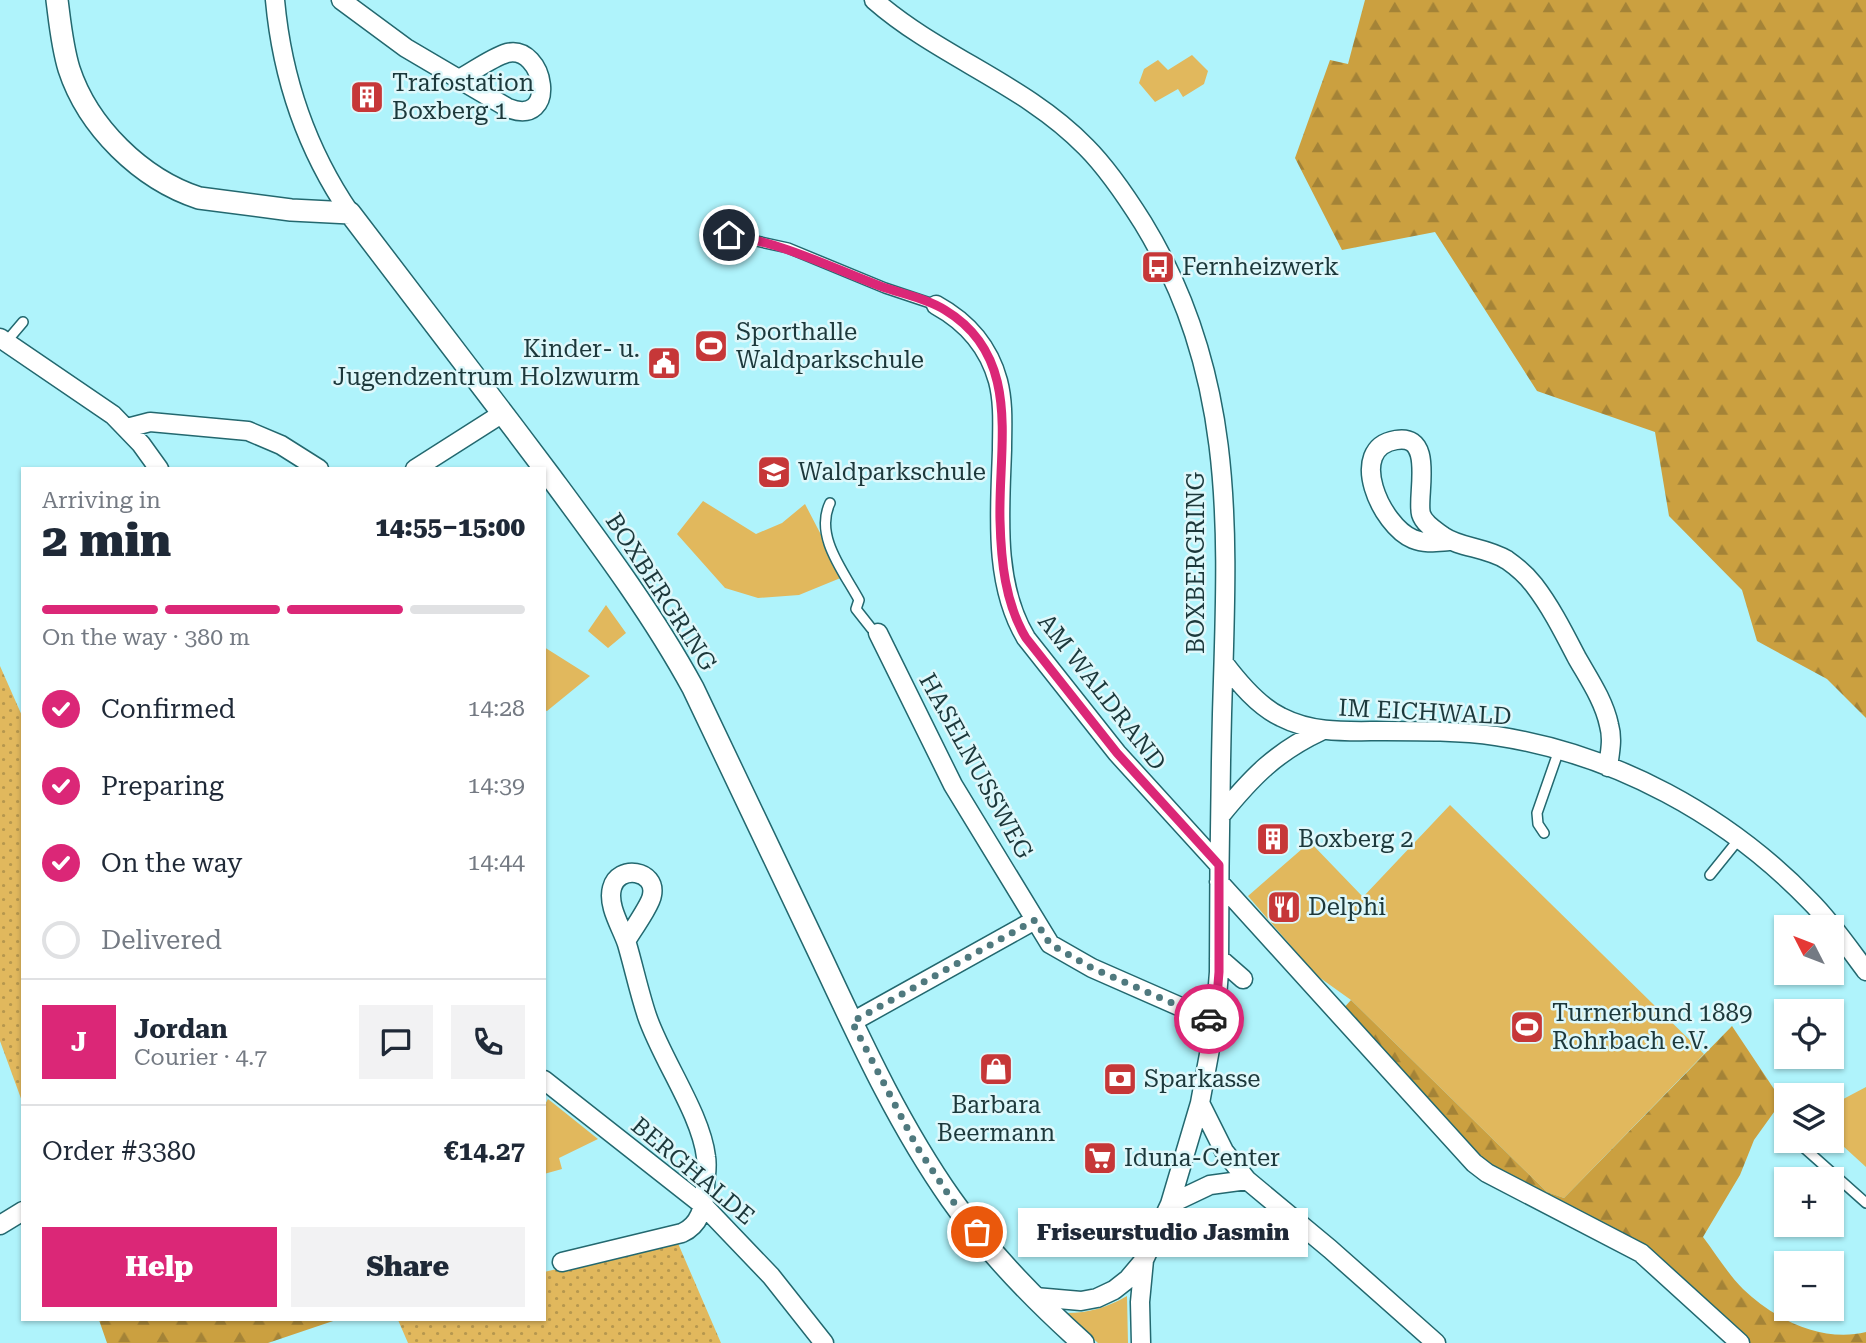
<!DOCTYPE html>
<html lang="en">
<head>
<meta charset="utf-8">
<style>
  :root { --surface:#fff; --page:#f2f2f3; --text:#1f2937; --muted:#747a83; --line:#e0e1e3; --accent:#db2777 }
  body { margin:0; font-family:"Roboto Serif",serif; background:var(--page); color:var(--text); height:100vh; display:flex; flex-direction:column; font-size:26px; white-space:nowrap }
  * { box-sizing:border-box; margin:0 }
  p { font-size:23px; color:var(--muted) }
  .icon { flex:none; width:38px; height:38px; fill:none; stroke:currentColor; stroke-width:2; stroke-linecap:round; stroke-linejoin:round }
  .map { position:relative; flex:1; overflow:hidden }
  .panel { position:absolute; left:21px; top:467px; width:525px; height:854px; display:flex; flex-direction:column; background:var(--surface); border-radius:0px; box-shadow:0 2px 5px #0004 }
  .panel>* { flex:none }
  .needle { width:46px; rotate:312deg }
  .fabs { position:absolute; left:1774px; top:915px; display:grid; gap:14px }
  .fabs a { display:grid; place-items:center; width:70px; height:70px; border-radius:0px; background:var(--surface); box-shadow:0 2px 5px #0004; font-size:35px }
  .pin { position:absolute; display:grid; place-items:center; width:60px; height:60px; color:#fff; margin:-30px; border:4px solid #fff; border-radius:50%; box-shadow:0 2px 7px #0007 }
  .courier { position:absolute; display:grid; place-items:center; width:70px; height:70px; margin:-35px; border:5px solid #db2777; border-radius:50%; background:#fff; color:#222; box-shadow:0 2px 9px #0007 }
  .bubble { position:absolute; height:49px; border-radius:0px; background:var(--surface); box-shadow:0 2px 5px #0004; font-size:23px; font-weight:800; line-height:49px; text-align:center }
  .headline em { font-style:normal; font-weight:800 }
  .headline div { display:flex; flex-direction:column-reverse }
  .headline { display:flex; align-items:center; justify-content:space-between; height:119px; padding:0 21px }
  h1 { font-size:46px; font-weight:800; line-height:52px }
  .bar { display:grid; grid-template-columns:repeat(4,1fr); gap:10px 7px; align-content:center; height:84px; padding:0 21px }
  .bar i { height:9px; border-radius:5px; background:var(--line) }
  .bar .on { background:var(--accent) }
  .bar p { grid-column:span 4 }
  .line { display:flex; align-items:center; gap:18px; padding:0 21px; border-top:2px solid var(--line) }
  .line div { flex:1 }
  .round { display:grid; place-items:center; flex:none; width:74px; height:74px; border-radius:0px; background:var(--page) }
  ol { padding:0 21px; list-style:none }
  li { display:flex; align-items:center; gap:21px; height:77px }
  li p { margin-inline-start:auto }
  li .icon { padding:7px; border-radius:50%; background:var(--accent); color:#fff; stroke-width:4 }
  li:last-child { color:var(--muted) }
  li i { width:38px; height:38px; border:4px solid var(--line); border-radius:50% }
  .primary-button { display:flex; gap:14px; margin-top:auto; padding:14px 21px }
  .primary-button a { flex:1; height:80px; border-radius:0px; background:var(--accent); color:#fff; font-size:28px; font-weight:800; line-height:80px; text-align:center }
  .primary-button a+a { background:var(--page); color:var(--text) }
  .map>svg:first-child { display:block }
</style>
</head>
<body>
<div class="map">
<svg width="1866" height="1343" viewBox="0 0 1866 1343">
  <defs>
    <pattern id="forest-firs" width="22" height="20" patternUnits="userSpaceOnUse" patternTransform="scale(1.75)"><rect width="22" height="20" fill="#cba040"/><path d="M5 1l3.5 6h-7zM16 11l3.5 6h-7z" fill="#a48337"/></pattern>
    <pattern id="garden-dots" width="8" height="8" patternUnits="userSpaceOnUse" patternTransform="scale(1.75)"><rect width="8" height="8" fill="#e1b85d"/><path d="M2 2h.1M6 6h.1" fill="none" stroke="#b6974e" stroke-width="1.8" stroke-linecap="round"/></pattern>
  </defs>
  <rect width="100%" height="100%" fill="#aff3fb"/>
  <path fill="#e1b85d" d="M 1192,55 L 1208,71 L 1204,84 L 1183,97 L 1178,89 L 1155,102 L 1139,83 L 1144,69 L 1158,60 L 1168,70 Z
    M 703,501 L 756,534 L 782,523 L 805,504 L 843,577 L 799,595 L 758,598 L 725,588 L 677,534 Z
    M 606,605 L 626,633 L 608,648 L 588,631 Z
    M 544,647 L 590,676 L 547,711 L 544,710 Z
    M 1450,805 L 1704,1054 L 1564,1198 L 1547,1192 L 1351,1000 L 1316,975 L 1248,896 L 1310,842 L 1363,897 Z
    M 1866,1087 L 1866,1167 L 1832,1136 L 1832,1105 Z
    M 548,1099 L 598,1139 L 559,1158 L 562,1169 L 544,1174 L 544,1106 Z
    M 1127,1296 L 1128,1343 L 1098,1343 L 1067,1315 L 1067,1313 C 1089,1313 1108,1307 1127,1296 Z"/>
  <path fill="url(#forest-firs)" d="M 1365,0 L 1866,0 L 1866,718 L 1827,679 L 1757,641 L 1742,590 L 1669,516 L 1655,432 L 1537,391 L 1435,232 L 1342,250 L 1295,158 L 1330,60 L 1348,64 Z
    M 1351,1000 L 1547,1192 L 1564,1198 L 1732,1026 L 1782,1101 L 1754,1140 L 1740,1175 L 1703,1237 C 1716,1254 1728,1274 1743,1289 C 1774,1319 1822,1343 1866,1332 L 1866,1343 L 1748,1343 L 1649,1251 L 1595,1219 L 1490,1168 L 1342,1010 Z
    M 99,1320 L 336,1320 L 268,1343 L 107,1343 Z"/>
  <path fill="url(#garden-dots)" d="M 0,666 L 23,718 L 23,1104 L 0,1041 Z
    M 677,1241 L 721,1343 L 408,1343 L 398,1320 L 544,1320 L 544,1272 Z"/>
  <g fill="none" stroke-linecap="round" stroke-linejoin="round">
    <g stroke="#23686f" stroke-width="12">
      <path id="service" d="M 729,235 L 788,248 L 885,288 L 936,305
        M 6,342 L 23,322
        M 830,503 C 814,536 844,572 859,600 L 856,609 L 871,628 L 878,633
        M 1544,833 L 1538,824 L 1537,813 L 1559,750
        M 1710,875 L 1739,839
        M 1802,1146 L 1866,1203"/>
    </g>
    <g stroke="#23686f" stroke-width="21">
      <path id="minor" d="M 275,0 C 282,77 307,150 350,213
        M 341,0 L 406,48 L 508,108 C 559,128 545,44 507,53 C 491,58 474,71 459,79
        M 874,0 C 939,57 1025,84 1086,147 C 1108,169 1126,196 1143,223 C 1239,380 1227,538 1222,714 C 1220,800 1219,886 1219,972 L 1215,1022 L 1200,1103 L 1170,1204 L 1144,1260 L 1128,1279 L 1114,1290 L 1097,1298 L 1081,1301 L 1035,1297
        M 936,305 C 967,322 989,348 998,381 C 1004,404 1002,428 1002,450 C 1000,512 993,583 1026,638 L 1117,753 L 1219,865
        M 0,338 L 113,415 L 141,444 L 159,469
        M 127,428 L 150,422 L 248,431 L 281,445 L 319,469
        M 415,469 L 503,413
        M 1449,541 C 1436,542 1425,544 1413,539 C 1381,526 1346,448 1396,440 C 1436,433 1416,497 1421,514 C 1424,524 1435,530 1443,536 C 1460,548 1486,547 1507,560 C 1517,567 1527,576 1534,585 C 1551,607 1564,633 1577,658 C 1589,679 1604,701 1609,725 C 1613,739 1610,752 1608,767
        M 878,633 L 953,785 L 1050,944 L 1092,968 L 1215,1022
        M 1224,663 C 1239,683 1258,706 1281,717 C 1314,734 1349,731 1385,731 C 1421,731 1460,731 1496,736 C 1615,754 1727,815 1810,901 C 1831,922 1848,947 1866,971
        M 1221,815 C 1252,777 1276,752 1321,731
        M 1219,882 L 1474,1163 L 1487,1173 L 1641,1253 L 1740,1343
        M 1219,958 L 1243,979
        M 852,1022 L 1035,920
        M 544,1080 L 704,1206 L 771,1276 L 824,1343
        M 1200,1103 L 1224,1151 L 1247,1180 L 1330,1249 L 1436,1343
        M 1170,1204 L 1210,1185 L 1247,1180
        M 0,1225 L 23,1211
        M 562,1262 L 682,1233 C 700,1225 704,1207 705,1189 C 705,1179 708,1167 706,1157 C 701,1114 662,1060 647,1016 C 639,992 634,968 627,944 C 622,928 607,906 612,888 C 618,864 657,870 652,895 C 651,904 632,931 626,941
        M 1141,1343 L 1140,1302 L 1144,1260"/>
    </g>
    <g stroke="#23686f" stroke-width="24">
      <path id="tertiary" d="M 57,0 C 60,23 62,46 69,69 C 88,127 141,179 199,198 L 291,210 L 350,213 C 417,301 484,388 550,476 C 601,545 652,613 693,688 C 736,779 780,870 823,961 C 861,1042 899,1125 951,1199 C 988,1252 1035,1300 1083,1343"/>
    </g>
    <use href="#service" stroke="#fff" stroke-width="9"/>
    <use href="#minor" stroke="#fff" stroke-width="18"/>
    <use href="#tertiary" stroke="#fff" stroke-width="21"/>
  </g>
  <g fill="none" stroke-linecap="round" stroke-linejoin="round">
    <path stroke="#4f797e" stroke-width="7" stroke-dasharray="0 12.6" d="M 977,1232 L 952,1200 L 917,1147 L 852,1022 L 1035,920 L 1050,944 L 1092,968 L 1209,1019"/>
    <path stroke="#db2777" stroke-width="9" d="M 729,235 C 783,243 830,267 880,286 C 902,294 926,298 945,310 C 1023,357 998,445 1000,520 C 1001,561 1005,603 1026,638 L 1117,753 L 1219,865 L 1219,972 L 1215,1021 L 1209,1019"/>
  </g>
  <defs>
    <g id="building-square" transform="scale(1.75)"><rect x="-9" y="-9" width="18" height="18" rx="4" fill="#c63738" stroke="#def8fb"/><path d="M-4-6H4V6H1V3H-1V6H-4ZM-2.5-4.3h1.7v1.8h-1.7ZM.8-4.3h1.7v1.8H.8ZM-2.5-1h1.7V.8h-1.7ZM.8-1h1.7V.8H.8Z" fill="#fff"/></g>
    <g id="bus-square" transform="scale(1.75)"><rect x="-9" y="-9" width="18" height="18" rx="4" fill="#c63738" stroke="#def8fb"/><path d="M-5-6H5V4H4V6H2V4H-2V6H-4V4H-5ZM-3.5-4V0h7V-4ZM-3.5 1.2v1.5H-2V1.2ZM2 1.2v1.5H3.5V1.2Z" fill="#fff"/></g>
    <g id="stadium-square" transform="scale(1.75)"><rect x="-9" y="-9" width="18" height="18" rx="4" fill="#c63738" stroke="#def8fb"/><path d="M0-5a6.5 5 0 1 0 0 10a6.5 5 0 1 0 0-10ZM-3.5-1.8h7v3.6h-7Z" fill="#fff"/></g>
    <g id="civic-square" transform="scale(1.75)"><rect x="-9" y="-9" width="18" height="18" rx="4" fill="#c63738" stroke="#def8fb"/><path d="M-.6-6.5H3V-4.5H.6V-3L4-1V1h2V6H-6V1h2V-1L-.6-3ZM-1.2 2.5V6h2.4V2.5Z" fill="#fff"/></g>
    <g id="school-square" transform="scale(1.75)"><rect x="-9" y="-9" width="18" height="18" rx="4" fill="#c63738" stroke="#def8fb"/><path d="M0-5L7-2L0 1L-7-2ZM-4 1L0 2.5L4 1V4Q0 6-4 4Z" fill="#fff"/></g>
    <g id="restaurant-square" transform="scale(1.75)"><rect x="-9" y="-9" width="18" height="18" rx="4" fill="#c63738" stroke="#def8fb"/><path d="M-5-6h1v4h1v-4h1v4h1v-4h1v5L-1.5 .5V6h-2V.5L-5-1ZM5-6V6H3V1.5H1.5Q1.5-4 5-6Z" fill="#fff"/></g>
    <g id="shop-square" transform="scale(1.75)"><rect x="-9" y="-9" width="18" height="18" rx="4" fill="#c63738" stroke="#def8fb"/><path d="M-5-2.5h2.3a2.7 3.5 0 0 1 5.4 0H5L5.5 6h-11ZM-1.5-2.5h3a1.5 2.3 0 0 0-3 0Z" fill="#fff"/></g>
    <g id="bank-square" transform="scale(1.75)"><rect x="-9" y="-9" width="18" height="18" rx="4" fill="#c63738" stroke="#def8fb"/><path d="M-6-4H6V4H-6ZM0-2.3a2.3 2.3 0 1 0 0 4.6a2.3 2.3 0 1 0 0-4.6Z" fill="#fff"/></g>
    <g id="supermarket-square" transform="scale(1.75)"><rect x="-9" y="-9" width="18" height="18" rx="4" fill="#c63738" stroke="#def8fb"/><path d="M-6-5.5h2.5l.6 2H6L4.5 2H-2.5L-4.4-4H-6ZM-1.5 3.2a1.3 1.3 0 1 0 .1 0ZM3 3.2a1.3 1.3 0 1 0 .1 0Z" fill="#fff"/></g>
  </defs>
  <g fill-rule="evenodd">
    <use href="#building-square" x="367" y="97"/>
    <use href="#bus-square" x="1158" y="267"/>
    <use href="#stadium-square" x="711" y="346"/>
    <use href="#civic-square" x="664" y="363"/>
    <use href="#school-square" x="774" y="472"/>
    <use href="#building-square" x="1273" y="839"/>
    <use href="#restaurant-square" x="1284" y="907"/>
    <use href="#stadium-square" x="1527" y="1027"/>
    <use href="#shop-square" x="996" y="1069"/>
    <use href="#bank-square" x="1120" y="1079"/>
    <use href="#supermarket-square" x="1100" y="1158"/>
  </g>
  <g text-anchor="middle" stroke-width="5" stroke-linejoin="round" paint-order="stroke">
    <g font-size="24" fill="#1c383b" stroke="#def8fb" text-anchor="start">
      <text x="392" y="91">Trafostation<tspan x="392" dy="28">Boxberg 1</tspan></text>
      <text x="1182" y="275">Fernheizwerk</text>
      <text x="736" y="340">Sporthalle<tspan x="736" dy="28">Waldparkschule</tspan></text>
      <text x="640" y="357" text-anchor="end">Kinder- u.<tspan x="640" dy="28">Jugendzentrum Holzwurm</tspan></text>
      <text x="798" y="480">Waldparkschule</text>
      <text x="1298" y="847">Boxberg 2</text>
      <text x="1308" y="915">Delphi</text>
      <text x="1552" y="1021">Turnerbund 1889<tspan x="1552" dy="28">Rohrbach e.V.</tspan></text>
      <text x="1144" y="1087">Sparkasse</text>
      <text x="996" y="1113" text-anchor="middle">Barbara<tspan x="996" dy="28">Beermann</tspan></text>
      <text x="1124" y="1166">Iduna-Center</text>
    </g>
    <g font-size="24" fill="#1c383b" stroke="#def8fb">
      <text transform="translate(1196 563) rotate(-90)" y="8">BOXBERGRING</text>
      <text transform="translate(661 592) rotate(57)" y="8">BOXBERGRING</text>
      <text transform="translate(1102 692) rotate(52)" y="8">AM WALDRAND</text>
      <text transform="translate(1425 712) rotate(3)" y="8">IM EICHWALD</text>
      <text transform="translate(976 766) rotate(61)" y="8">HASELNUSSWEG</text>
      <text transform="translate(693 1171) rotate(40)" y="8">BERGHALDE</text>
    </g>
  </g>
</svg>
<div class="fabs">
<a><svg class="needle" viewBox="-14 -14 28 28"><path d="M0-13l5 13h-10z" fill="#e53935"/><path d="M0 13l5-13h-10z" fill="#747a83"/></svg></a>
<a><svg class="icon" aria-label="locate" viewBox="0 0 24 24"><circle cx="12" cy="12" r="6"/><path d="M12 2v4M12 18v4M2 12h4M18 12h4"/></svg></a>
<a><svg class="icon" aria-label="layers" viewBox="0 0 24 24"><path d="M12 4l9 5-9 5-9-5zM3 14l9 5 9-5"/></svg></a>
<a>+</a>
<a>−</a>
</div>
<div class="pin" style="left:977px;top:1232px;background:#ea580c"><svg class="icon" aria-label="bag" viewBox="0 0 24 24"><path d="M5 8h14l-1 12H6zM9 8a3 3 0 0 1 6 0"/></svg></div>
<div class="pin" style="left:729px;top:235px;background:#1f2937"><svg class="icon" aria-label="home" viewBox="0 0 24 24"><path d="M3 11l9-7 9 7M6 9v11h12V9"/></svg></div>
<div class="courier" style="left:1209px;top:1019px"><svg class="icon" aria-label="car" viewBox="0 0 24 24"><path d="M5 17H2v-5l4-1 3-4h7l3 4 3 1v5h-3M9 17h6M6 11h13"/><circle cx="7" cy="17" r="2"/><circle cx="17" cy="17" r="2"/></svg></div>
<div class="bubble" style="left:1018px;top:1208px;width:290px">Friseurstudio Jasmin</div>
<section class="panel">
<div class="headline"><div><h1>2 min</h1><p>Arriving in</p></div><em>14:55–15:00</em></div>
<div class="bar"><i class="on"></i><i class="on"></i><i class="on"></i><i></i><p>On the way · 380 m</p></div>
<ol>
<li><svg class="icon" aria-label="check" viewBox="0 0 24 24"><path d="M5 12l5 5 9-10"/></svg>Confirmed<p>14:28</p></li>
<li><svg class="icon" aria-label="check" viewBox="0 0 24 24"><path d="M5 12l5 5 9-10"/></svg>Preparing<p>14:39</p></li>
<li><svg class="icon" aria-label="check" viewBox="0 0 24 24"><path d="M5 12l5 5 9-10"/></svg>On the way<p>14:44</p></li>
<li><i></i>Delivered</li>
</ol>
<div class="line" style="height:126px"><b class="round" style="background:var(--accent);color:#fff">J</b><div><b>Jordan</b><p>Courier · 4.7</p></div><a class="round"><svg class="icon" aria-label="chat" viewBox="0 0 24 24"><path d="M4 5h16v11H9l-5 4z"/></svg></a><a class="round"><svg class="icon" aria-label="phone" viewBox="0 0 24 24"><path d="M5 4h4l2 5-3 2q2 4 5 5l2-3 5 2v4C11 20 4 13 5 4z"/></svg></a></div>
<div class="line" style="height:91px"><div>Order #3380</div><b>€14.27</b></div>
<div class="primary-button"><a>Help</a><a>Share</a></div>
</section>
</div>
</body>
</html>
